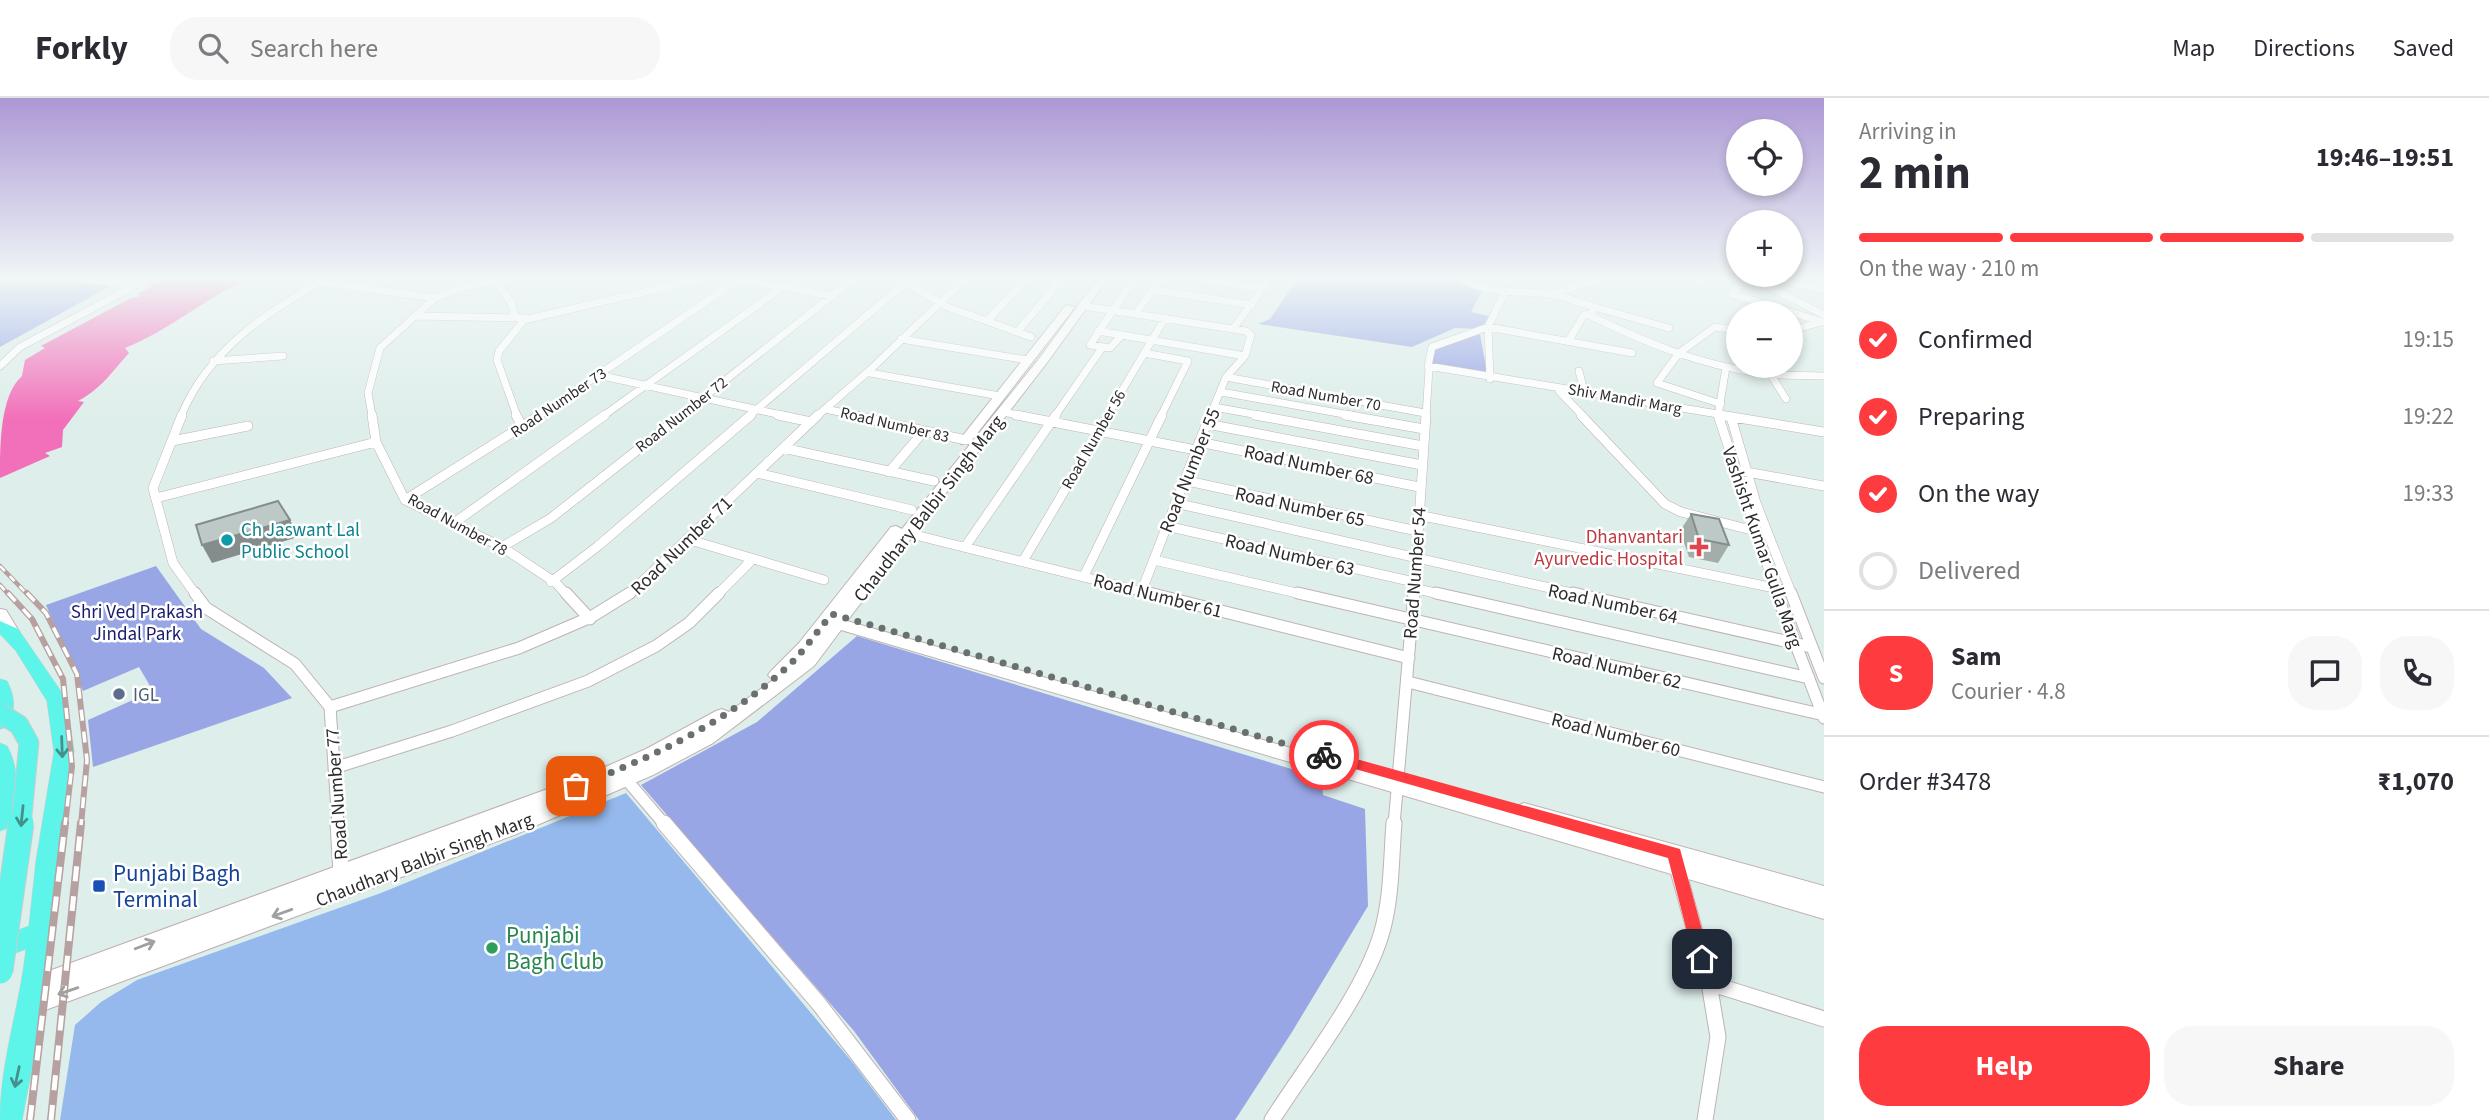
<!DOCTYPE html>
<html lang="en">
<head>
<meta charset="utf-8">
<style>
  :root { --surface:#fff; --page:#f7f7f7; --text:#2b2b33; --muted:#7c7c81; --line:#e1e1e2; --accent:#fe3b3e }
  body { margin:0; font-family:"Source Sans 3",sans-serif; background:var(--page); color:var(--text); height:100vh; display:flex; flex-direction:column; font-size:26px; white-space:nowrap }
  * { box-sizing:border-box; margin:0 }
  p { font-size:23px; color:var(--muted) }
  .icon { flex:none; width:38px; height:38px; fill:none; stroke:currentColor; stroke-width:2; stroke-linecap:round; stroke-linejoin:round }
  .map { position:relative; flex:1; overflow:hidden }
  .sheet { display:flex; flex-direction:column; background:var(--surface); width:665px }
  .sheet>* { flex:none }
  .buttons { position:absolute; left:1726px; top:21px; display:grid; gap:14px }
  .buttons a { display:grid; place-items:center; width:77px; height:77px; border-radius:50%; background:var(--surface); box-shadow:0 4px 10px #0003; font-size:35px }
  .pin { position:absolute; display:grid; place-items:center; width:60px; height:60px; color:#fff; margin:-30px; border-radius:14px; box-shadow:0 4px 10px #0006 }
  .courier { position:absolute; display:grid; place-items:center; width:70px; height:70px; margin:-35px; border:5px solid #fe3b3e; border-radius:50%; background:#fff; color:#222; box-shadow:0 2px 9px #0007 }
  .headline em { font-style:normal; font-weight:700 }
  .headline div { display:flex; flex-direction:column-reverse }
  .headline { display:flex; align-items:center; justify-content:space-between; height:119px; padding:0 35px }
  h1 { font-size:46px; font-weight:700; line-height:52px }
  .bar { display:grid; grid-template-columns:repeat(4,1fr); gap:10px 7px; align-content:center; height:84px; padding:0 35px }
  .bar i { height:9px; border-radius:5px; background:var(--line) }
  .bar .selected { background:var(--accent) }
  .bar p { grid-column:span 4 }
  .line { display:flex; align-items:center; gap:18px; padding:0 35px; border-top:2px solid var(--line) }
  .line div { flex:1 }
  .round { display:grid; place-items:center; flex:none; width:74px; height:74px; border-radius:28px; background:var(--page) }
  ol { padding:0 35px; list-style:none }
  li { display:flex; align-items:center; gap:21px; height:77px }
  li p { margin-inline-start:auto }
  li .icon { padding:7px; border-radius:50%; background:var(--accent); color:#fff; stroke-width:4 }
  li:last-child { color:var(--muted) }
  li i { width:38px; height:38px; border:4px solid var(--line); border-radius:50% }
  .action { display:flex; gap:14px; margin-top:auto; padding:14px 35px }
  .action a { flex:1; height:80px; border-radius:28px; background:var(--accent); color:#fff; font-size:28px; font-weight:700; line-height:80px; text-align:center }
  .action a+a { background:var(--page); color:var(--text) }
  header { display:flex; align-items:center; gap:42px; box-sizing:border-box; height:98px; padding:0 35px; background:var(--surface); border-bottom:2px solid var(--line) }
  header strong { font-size:33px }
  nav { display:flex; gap:38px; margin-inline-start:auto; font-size:24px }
  .search { width:490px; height:63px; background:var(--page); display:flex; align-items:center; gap:18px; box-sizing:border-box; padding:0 24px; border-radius:28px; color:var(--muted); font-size:26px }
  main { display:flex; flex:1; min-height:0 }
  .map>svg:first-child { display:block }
</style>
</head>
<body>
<header>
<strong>Forkly</strong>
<div class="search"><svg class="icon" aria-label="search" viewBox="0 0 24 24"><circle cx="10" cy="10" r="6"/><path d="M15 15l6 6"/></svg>Search here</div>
<nav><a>Map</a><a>Directions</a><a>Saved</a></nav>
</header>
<main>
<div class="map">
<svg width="1824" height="1022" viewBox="0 0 1824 1022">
  <rect width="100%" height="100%" fill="#deeeea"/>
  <path fill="#99a6e5" d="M 0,179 L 13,179 L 112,187 L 0,249 Z
    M 1299,179 L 1451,179 L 1483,191 L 1471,214 L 1489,218 L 1481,231 L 1455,230 L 1412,249 L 1258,226 L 1270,221 Z
    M 1480,236 L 1487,274 L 1432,265 L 1436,249 Z
    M 156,468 L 201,531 L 264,570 L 292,600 L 93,669 L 88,622 L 153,593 L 139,569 L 83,593 L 46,507 Z
    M 857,538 L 1321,680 L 1323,697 L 1365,711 L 1368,808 L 1292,934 L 1235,1022 L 919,1022 L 854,933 L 641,687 L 757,624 Z"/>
  <path fill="#95b9ed" d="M 626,695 L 853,965 L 896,1022 L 60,1022 L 75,927 L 101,904 L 137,882 L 381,795 Z"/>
  <path fill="#f26fb9" d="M 167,179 L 251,179 C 207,199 170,232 125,250 L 129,255 C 111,275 101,291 78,303 L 84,304 L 63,332 L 62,349 L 45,355 L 50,358 L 0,380 C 0,347 0,297 22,278 L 25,262 L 45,250 L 41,248 L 131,200 L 138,199 L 140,197 L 136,197 Z"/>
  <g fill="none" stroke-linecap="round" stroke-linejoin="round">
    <g stroke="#c0b2b2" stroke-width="8">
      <path id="street-far3" d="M 63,179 L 135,186
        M 895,179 L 950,210 L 987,223
        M 1028,179 L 987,223 L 1031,239
        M 1189,179 L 1263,191
        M 1459,179 C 1487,198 1518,192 1550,196 C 1564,198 1578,204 1592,208 L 1594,210 L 1591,218 C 1644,244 1700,267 1759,275 C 1781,278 1802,277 1824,278
        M 1745,179 L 1744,181 L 1766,187 L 1824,217
        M 1764,179 L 1824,192
        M 739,181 L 832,198
        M 1744,181 L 1732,196 L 1823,224
        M 495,183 L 511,204 L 515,219
        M 318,184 L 435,200
        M 1697,184 L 1701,179
        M 1154,192 L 1252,207
        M 1552,196 L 1607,179
        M 1083,208 L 1246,233 L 1251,237 L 1245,258 L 1098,233
        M 1594,209 L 1669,230
        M 1136,215 L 1162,179
        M 415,218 L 527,220
        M 1233,231 L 1271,179
        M 1790,233 L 1821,224
        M 1017,234 L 1064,179
        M 1122,237 L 1110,250 L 1090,247 L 1135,179
        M 901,241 L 1027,262
        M 1569,242 L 1584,217 L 1590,216
        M 1144,255 L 1188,263 L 1161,318
        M 213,263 L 283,258
        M 0,268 L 20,249 L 151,179
        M 1428,268 L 1432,249 L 1488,229 L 1632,255
        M 1429,271 L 1428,268 L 1730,318
        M 1579,273 L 1584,293
        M 870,275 L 1000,298
        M 598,277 L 786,318
        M 1771,277 L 1786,301
        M 1226,279 L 1425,315
        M 1490,281 L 1488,229 L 1505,194
        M 1559,293 L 1583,318
        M 1221,294 L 1355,318
        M 1721,306 L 1657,285 L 1679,255 L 1715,229 L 1731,231 L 1738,227
        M 1214,309 L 1264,318
        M 825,311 L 859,318
        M 1002,314 L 1025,318
        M 181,318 C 209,250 268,214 329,179
        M 372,318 L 368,295 L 380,250 L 435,200 L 464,189 L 514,179
        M 517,318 L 497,262 L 499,253 L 524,222 L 708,179
        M 538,318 L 742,179
        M 603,318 L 783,189
        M 680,318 L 856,179
        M 749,318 L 912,179
        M 817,318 L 870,272 L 967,179
        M 1055,318 L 1102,250
        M 1107,318 L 1165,220
        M 1210,318 L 1226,279 L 1245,258
        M 1426,318 L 1429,271
        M 1718,318 L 1726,269"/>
    </g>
    <g stroke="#c0b2b2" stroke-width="10">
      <path id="street-far2" d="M 182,317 L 153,390 L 173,465 L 196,497
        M 372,317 L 376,344 L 405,402 L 502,449 L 556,485 L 567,497
        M 516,317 L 522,329
        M 778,317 L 811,324
        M 851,317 L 966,342
        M 1016,317 L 1196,352
        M 1255,317 L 1423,348
        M 1345,317 L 1424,331
        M 1581,317 L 1665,406 L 1681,414 L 1755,433
        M 1718,317 L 1777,497
        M 1720,317 L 1824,334
        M 1731,319 L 1756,405 L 1792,497
        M 1207,326 L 1422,367
        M 172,343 L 248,328
        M 1199,344 L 1419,389
        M 783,350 L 934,383
        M 1741,373 L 1824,388
        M 889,374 L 924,333
        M 757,375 L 912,412
        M 1183,382 L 1417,433
        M 156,400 L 376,344
        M 405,402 L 540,317
        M 1175,405 L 1581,497
        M 1418,417 L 1789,493
        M 454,425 L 605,317
        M 1166,428 L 1414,484
        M 907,435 L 1156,497
        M 687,441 L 824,482
        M 502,449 L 551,420 L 682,317
        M 965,449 L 1056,317
        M 1154,462 L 1305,497
        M 1023,463 L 1109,317
        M 1084,478 L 1162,317
        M 551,484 L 598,448 L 751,317
        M 1413,490 L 1444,497
        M 1142,492 L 1210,317
        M 628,497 L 818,317
        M 717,497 L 753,461
        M 1414,497 L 1426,317"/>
    </g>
    <g stroke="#c0b2b2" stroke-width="13">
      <path id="street-far1" d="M 195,495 L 206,510 L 295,566 L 330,609 L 338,727
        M 566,495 L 590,521
        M 1149,495 L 1409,560
        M 1298,495 L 1824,617
        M 1436,495 L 1809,580
        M 1573,495 L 1811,549
        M 1776,495 L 1824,620
        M 1791,495 L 1824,580
        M 1408,584 L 1824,689
        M 330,609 L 519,550 L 591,519 L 630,495
        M 334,670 L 452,633 L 588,583 L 656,548 L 689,525 L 719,495
        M 626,681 L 665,727
        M 1394,727 L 1414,495"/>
    </g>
    <g stroke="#c0b2b2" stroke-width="17">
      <path id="street" d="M 338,725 L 341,775
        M 664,725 L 819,906 L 908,1022
        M 1676,765 L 1709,885 L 1718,939 L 1705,1022
        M 1709,885 L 1824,921
        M 1272,1022 C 1307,967 1362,898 1381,837 C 1392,801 1391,762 1394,725"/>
    </g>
    <g stroke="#c0b2b2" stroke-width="2">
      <path id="secondary" d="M 1099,179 L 1109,179 L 1046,266 L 847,523 L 1515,714 L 1517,708 L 1524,705 L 1824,788 L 1824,821 L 841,532 L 814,568 L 713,645 L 653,677 L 514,737 L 32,917 L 24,914 L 20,906 L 24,898 L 29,896 L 23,888 L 27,881 L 594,674 L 646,651 L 716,613 L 722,611 L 729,614 L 773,582 L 768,577 L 771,573 L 799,545 L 891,429 L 896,428 L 902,431 L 1038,262 Z
        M 1066,207 L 1075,209 L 969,346 L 961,346 L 961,340 Z
        M 0,511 L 6,512 L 20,535 L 18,539 L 6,539 L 0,529 Z"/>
    </g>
    <g stroke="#ccc" stroke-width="1">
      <path id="primary" d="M 0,523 L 18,531 L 67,602 L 74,654 L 58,763 L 48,888 L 22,1022 L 0,1022 C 0,964 20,908 26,851 L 0,861 L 0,839 L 29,828 L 36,763 L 54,654 L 47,603 L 16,553 L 0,536 Z
        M 0,581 L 7,583 C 15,598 16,614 7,629 L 0,631 Z
        M 0,645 L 7,648 C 20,671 20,707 8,730 L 0,733 Z"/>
    </g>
    <use href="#street-far3" stroke="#fff" stroke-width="7"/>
    <use href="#street-far2" stroke="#fff" stroke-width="9"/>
    <use href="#street-far1" stroke="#fff" stroke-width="11"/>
    <use href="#street" stroke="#fff" stroke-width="15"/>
    <use href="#secondary" fill="#fff" fill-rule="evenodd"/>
    <use href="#primary" fill="#5df4ea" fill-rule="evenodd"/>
    <g stroke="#b7a1a0" stroke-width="4.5">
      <path id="rail-far2" d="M 0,468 L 28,497
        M 0,487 L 9,497"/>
    </g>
    <g stroke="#b7a1a0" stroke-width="6">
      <path id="rail-far1" d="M 8,495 L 32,521 L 63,581 L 72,668 L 65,727
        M 27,495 L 46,515 L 77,576 L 87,662 L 81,727"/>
    </g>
    <g stroke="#b7a1a0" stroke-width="8">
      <path id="rail" d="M 30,1022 L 65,725
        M 51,1022 L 81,725"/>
    </g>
    <use href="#rail-far2" stroke="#fff" stroke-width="2.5" stroke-dasharray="7" stroke-linecap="butt"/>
    <use href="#rail-far1" stroke="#fff" stroke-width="3.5" stroke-dasharray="11" stroke-linecap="butt"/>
    <use href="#rail" stroke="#fff" stroke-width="5" stroke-dasharray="15" stroke-linecap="butt"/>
    <g stroke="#ccc" stroke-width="21" stroke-linecap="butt">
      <path id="primary-bridge-far1" d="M 0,615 L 19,627 L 29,645 L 21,727"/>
    </g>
    <g stroke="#ccc" stroke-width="27" stroke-linecap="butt">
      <path id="primary-bridge" d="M 0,873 L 21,725"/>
    </g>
    <use href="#primary-bridge-far1" stroke="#5df4ea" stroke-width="19"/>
    <use href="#primary-bridge" stroke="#5df4ea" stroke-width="25"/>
  </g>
  <path fill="#a3adaa" d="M 1691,416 L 1729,447 L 1718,465 L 1689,459 L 1680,433 Z"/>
  <path fill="#848d8b" d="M 290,422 L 298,439 L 212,465 L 202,447 Z"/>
  <path fill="#bdc9c6" stroke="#848d8b" stroke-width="2" d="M 278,403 L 290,422 L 202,447 L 196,427 Z
    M 1691,416 L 1719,421 L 1729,447 L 1699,441 Z"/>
  <defs><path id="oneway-shaft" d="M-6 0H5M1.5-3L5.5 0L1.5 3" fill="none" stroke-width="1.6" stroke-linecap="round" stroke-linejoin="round" transform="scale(1.75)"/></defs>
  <g stroke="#44908b">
    <use href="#oneway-shaft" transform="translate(62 649) rotate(88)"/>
    <use href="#oneway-shaft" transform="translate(22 718) rotate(96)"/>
    <use href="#oneway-shaft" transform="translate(17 979) rotate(102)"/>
  </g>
  <g stroke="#a0a0a0">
    <use href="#oneway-shaft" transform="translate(282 815) rotate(160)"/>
    <use href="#oneway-shaft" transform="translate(145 847) rotate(-21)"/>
    <use href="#oneway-shaft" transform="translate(68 893) rotate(161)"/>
  </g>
  <linearGradient id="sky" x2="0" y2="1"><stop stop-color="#ac98d5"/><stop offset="0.56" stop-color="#f0f7f6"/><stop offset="1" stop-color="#f0f7f6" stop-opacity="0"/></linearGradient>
  <rect width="1824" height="322" fill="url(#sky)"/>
  <path fill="#fe3b3e" d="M 1324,652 L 1680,751 L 1710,861 L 1708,867 L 1702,869 L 1696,867 L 1694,861 L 1668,760 L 1320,661 L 1318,657 Z"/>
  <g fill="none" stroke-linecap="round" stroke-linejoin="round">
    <path stroke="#6a706e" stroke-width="7" stroke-dasharray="0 12.6" d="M 576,688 C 650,661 727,624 786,570 C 804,554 816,534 832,516 L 1324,657"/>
  </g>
  <circle fill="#0f9aa8" stroke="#fff" stroke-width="2.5" cx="227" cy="442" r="7"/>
  <path fill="#e0444e" stroke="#fff" stroke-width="2.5" d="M1695.5 438.5h7v7h7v7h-7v7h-7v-7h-7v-7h7z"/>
  <circle fill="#5c6f8a" stroke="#fff" stroke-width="2.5" cx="119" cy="596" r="7"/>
  <rect fill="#1a4fb4" stroke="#fff" stroke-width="2.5" x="92" y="781" width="14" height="14" rx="3.5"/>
  <circle fill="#2e9e5b" stroke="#fff" stroke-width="2.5" cx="492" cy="850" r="7"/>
  <g text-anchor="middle" stroke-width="5" stroke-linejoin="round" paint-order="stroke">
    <g font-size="16" fill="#2c2c2c" stroke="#fff">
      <text transform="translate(1326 297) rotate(10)" y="6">Road Number 70</text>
      <text transform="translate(1625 300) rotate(10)" y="6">Shiv Mandir Marg</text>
      <text transform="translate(558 304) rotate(-34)" y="6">Road Number 73</text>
      <text transform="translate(681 316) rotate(-38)" y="6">Road Number 72</text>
      <text transform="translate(895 326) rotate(13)" y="6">Road Number 83</text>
      <text transform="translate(1093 341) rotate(-60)" y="6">Road Number 56</text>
      <text transform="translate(458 426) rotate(29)" y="6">Road Number 78</text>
    </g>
    <g font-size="19" fill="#2c2c2c" stroke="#fff">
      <text transform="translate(1309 366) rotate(12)" y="7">Road Number 68</text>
      <text transform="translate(1189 372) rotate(-68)" y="7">Road Number 55</text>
      <text transform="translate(1300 408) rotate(12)" y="7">Road Number 65</text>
      <text transform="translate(928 410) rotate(-52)" y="7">Chaudhary Balbir Singh Marg</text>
      <text transform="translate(681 447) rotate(-44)" y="7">Road Number 71</text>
      <text transform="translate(1763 449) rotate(71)" y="7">Vashisht Kumar Gulla Marg</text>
      <text transform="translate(1290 456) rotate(13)" y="7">Road Number 63</text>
      <text transform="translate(1414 475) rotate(-86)" y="7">Road Number 54</text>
      <text transform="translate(1158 497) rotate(14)" y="7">Road Number 61</text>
      <text transform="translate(1613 505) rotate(12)" y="7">Road Number 64</text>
      <text transform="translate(1617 569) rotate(13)" y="7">Road Number 62</text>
      <text transform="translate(1616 636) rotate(14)" y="7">Road Number 60</text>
      <text transform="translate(336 696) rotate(-94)" y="7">Road Number 77</text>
      <text transform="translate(424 761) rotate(-21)" y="7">Chaudhary Balbir Singh Marg</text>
    </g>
    <g font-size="19" fill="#0d838f" stroke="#fff" text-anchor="start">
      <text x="241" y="438">Ch Jaswant Lal<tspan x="241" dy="22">Public School</tspan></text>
    </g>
    <g font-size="19" fill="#be3a42" stroke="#fff" text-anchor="end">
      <text x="1683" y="445">Dhanvantari<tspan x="1683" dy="22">Ayurvedic Hospital</tspan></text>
    </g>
    <g font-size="19" fill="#191c6c" stroke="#fff">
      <text x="137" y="520">Shri Ved Prakash<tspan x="137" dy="22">Jindal Park</tspan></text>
    </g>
    <g font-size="19" fill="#4e5e75" stroke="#fff" text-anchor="start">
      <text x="133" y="603">IGL</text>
    </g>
    <g font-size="23" fill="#164399" stroke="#fff" text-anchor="start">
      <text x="113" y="783">Punjabi Bagh<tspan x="113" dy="26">Terminal</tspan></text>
    </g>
    <g font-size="23" fill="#27864d" stroke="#fff" text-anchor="start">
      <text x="506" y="845">Punjabi<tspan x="506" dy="26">Bagh Club</tspan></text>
    </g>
  </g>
</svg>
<div class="buttons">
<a><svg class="icon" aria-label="locate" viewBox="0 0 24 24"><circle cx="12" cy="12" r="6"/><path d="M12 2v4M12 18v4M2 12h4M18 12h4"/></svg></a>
<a>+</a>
<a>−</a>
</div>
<div class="pin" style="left:576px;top:688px;background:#ea580c"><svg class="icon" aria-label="bag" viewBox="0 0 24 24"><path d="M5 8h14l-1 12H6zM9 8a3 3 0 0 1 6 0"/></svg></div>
<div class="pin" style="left:1702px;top:861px;background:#1f2937"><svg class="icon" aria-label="home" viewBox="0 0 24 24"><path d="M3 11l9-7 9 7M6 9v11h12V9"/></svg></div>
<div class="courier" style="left:1324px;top:657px"><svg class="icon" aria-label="bike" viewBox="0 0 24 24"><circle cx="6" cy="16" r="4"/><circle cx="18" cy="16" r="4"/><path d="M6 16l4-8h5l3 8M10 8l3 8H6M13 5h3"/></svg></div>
</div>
<section class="sheet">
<div class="headline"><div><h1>2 min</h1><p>Arriving in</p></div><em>19:46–19:51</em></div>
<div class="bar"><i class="selected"></i><i class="selected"></i><i class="selected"></i><i></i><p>On the way · 210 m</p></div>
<ol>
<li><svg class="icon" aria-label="check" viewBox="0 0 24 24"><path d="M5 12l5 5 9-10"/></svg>Confirmed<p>19:15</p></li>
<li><svg class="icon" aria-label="check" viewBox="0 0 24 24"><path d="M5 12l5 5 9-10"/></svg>Preparing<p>19:22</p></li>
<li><svg class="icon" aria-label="check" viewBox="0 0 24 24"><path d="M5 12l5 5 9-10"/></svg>On the way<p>19:33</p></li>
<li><i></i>Delivered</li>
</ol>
<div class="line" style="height:126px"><b class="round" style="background:var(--accent);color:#fff">S</b><div><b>Sam</b><p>Courier · 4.8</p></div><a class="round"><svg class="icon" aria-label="chat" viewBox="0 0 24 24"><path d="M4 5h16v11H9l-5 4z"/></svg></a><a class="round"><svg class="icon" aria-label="phone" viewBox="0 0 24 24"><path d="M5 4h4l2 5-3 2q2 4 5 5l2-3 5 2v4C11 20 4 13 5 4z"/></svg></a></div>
<div class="line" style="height:91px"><div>Order #3478</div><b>₹1,070</b></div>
<div class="action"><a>Help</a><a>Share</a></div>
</section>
</main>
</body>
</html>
